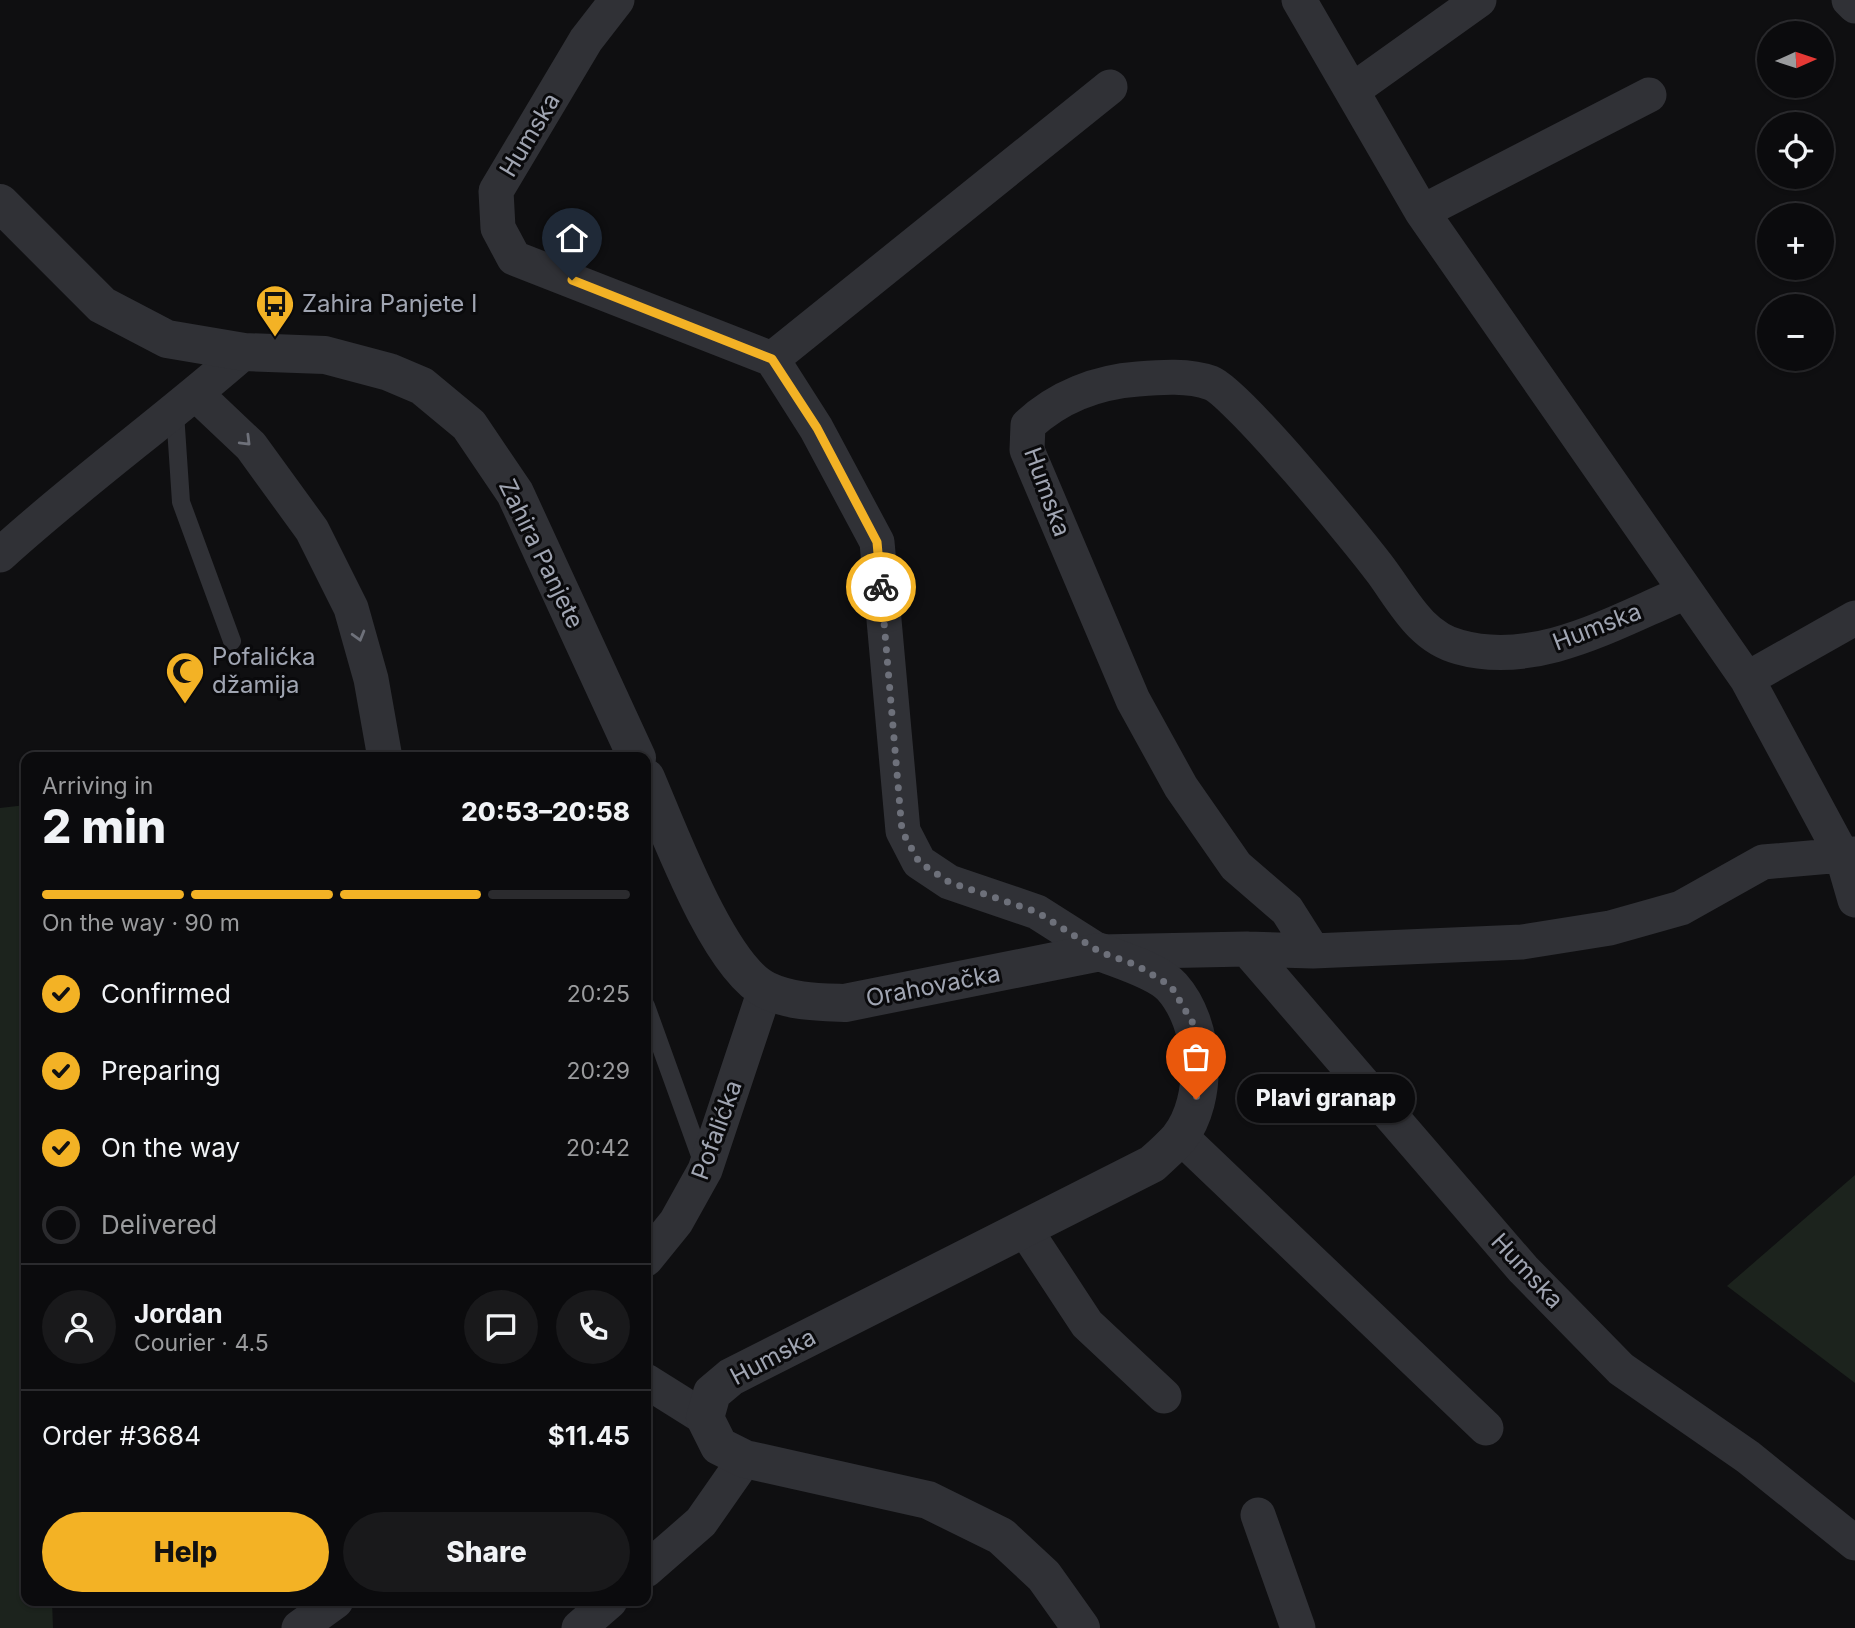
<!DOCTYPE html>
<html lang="en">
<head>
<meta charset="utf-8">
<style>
  :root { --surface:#0b0b0d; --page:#19191b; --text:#f1f3f6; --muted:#9a9b9d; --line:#2b2b2e; --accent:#f3b225 }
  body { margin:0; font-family:Inter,sans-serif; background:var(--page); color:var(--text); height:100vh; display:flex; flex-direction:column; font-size:26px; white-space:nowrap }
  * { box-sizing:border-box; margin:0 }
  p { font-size:23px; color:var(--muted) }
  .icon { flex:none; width:38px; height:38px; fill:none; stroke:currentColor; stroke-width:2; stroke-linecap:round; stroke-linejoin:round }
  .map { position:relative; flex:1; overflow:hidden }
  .details { position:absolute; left:21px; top:752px; width:630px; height:854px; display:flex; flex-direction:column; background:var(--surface); border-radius:14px; box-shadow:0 2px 5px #0004,0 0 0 2px var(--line) }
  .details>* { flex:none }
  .needle { width:46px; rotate:87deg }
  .fabs { position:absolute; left:1757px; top:21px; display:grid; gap:14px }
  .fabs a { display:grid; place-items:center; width:77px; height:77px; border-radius:50%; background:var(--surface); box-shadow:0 2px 5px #0004,0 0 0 2px var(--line); font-size:35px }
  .pin { position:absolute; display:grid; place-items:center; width:60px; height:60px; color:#fff; margin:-72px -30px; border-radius:50% 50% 50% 0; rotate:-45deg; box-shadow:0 0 7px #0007 }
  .pin .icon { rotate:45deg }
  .courier { position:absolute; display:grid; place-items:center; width:70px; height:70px; margin:-35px; border:5px solid #f3b225; border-radius:50%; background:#fff; color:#222; box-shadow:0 2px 9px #0007 }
  .bubble { position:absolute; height:49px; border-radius:24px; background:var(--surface); box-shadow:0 2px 5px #0004,0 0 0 2px var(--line); font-size:23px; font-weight:800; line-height:49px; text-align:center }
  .head em { font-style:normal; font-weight:800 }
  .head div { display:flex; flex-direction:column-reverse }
  .head { display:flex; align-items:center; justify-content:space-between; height:119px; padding:0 21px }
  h1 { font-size:46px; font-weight:800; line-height:52px }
  .bar { display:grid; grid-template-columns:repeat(4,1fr); gap:10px 7px; align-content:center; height:84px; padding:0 21px }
  .bar i { height:9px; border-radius:5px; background:var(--line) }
  .bar .active { background:var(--accent) }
  .bar p { grid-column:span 4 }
  .line { display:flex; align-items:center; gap:18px; padding:0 21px; border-top:2px solid var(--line) }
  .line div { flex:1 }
  .round { display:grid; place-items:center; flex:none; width:74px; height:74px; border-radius:37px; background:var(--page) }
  ol { padding:0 21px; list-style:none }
  li { display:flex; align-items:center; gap:21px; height:77px }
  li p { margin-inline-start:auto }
  li .icon { padding:7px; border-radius:50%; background:var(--accent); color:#111; stroke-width:4 }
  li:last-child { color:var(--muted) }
  li i { width:38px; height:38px; border:4px solid var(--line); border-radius:50% }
  .cta { display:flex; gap:14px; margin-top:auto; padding:14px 21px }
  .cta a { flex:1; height:80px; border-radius:42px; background:var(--accent); color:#111; font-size:28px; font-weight:800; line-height:80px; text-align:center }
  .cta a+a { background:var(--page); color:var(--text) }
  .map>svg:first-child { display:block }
</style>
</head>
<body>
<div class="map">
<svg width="1855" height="1628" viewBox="0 0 1855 1628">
  <rect width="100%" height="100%" fill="#0f0f11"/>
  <path fill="#1c231d" d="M 26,805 L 26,1601 L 52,1601 L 53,1628 L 0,1628 L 0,808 Z
    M 1855,1175 L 1855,1383 L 1727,1286 Z"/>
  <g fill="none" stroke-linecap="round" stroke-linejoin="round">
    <path stroke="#303136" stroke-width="18" d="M 175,413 L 181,502 L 232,641
      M 646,1006 L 703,1164"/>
    <path stroke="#303136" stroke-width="35" d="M 617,0 L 586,40 L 496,191 L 498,228 L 514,258 L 772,359 L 816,428 L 877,542 L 903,831 L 919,862 L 949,882 L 1037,912 L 1100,952 L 1247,949 L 1313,951 L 1522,942 L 1610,928 L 1681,908 L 1763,862 L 1855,854
      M 1299,0 L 1422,212 L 1747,679 L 1842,855 L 1855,900
      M 1849,0 L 1855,6
      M 1353,90 L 1479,0
      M 1422,212 L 1649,95
      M 772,359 L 1110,87
      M 196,394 L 251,446 L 312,530 L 351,608 L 371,679 L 385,758
      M 0,555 C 78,484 164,422 244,352
      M 1747,679 L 1855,618
      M 1247,949 L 1523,1269 L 1621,1369 L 1748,1457 L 1855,1543
      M 1313,951 L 1287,910 L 1236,866 L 1181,787 L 1133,700 L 1027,450 L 1028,425 C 1058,397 1097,382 1138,379 C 1161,377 1189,375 1211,383 C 1236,392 1360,542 1382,572 C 1404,602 1421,637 1459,647 C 1537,669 1616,621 1686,592
      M 1180,1136 L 1486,1428
      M 1024,1228 L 1087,1324 L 1164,1396
      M 646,1259 L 676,1222 L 705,1170 L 765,990
      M 646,1381 L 705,1418
      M 1258,1515 L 1298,1628
      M 646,1570 L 701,1522 L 745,1459
      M 299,1628 L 336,1601
      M 579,1628 L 610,1601"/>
    <path stroke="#303136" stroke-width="38" d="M 0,203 L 102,305 L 167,339 L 244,352 L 325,355 L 389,372 L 422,386 L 469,425 L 515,493 L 637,758
      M 646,778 C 668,829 718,966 766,990 C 791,1002 818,1002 845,1003 L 1100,952 C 1120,960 1158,971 1172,987 C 1205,1024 1210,1098 1179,1138 C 1171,1147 1161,1156 1152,1164 L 731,1377 L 712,1393 L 705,1418 L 719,1446 L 745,1459 L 928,1500 L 1001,1536 L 1044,1576 L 1081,1628"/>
  </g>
  <defs><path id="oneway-chevron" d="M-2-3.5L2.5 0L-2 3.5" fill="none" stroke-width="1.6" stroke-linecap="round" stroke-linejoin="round" transform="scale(1.75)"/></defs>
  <g stroke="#6e717a">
    <use href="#oneway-chevron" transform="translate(246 441) rotate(45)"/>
    <use href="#oneway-chevron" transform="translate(359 636) rotate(74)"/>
  </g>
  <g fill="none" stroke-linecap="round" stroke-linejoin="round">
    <path stroke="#6d707a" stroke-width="7" stroke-dasharray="0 12.6" d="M 881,587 L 902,831 L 919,862 L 949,882 L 1037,912 L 1100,952 L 1136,965 L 1171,986 L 1194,1025 L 1201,1071 L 1196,1099"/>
    <path stroke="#f3b225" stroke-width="9" d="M 572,280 L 772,359 L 817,428 L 877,542 L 881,587"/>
  </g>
  <defs>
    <g id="bus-pin" transform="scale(2.0125)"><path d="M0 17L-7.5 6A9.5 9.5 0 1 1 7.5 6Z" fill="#f3b225" stroke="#0a0a0c"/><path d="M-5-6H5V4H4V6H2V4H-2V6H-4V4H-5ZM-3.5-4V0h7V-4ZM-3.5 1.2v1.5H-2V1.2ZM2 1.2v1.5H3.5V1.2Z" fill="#111"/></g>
    <g id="mosque-pin" transform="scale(2.0125)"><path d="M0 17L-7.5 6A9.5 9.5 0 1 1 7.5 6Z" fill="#f3b225" stroke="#0a0a0c"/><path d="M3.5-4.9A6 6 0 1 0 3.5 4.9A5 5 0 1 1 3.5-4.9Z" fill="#111"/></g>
  </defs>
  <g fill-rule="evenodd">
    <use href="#bus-pin" x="275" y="304"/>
    <use href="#mosque-pin" x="185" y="671"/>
  </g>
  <g text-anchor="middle" stroke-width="6" stroke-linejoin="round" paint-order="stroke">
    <g font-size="24" fill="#a0a5b2" stroke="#0a0a0c">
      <text transform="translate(530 135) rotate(-59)" y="8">Humska</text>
      <text transform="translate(1047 492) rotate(70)" y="8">Humska</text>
      <text transform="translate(541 554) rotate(64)" y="8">Zahira Panjete</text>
      <text transform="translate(1597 627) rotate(-21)" y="8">Humska</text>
      <text transform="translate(933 986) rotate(-11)" y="8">Orahovačka</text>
      <text transform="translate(717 1130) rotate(-70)" y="8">Pofalićka</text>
      <text transform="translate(1527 1271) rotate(47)" y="8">Humska</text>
      <text transform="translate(773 1357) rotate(-28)" y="8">Humska</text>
    </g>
    <g font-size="24" fill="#a0a5b2" stroke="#0a0a0c" text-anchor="start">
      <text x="302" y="312">Zahira Panjete I</text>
      <text x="212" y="665">Pofalićka<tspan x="212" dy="28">džamija</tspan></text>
    </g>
  </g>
</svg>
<div class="fabs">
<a><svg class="needle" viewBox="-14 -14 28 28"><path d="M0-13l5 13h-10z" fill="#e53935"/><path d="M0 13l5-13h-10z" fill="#9a9b9d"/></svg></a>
<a><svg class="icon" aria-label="locate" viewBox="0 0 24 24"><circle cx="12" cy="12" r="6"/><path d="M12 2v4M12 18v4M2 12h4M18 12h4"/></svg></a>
<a>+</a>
<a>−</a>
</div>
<div class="pin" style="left:1196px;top:1099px;background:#ea580c"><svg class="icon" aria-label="bag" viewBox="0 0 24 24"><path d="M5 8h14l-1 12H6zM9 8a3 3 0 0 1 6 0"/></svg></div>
<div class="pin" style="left:572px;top:280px;background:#1f2937"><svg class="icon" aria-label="home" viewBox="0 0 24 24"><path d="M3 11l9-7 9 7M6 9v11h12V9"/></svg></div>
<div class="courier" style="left:881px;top:587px"><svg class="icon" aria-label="bike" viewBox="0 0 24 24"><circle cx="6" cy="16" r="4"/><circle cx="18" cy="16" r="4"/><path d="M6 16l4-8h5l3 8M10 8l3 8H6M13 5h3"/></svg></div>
<div class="bubble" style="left:1237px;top:1074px;width:178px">Plavi granap</div>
<section class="details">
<div class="head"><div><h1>2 min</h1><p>Arriving in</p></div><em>20:53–20:58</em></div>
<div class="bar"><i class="active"></i><i class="active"></i><i class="active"></i><i></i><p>On the way · 90 m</p></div>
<ol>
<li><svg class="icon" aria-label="check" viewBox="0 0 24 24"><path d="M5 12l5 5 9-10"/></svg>Confirmed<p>20:25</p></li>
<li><svg class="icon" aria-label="check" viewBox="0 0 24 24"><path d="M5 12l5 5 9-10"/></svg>Preparing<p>20:29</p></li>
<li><svg class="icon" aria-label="check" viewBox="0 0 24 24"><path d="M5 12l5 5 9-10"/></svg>On the way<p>20:42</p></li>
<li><i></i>Delivered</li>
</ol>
<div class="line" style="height:126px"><a class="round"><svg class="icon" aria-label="person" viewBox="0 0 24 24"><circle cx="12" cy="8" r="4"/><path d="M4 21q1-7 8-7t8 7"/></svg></a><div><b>Jordan</b><p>Courier · 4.5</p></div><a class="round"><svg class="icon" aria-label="chat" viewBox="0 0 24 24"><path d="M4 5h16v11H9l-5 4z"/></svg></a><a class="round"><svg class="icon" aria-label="phone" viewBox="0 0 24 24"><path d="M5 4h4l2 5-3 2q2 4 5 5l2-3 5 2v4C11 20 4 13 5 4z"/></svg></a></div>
<div class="line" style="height:91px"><div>Order #3684</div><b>$11.45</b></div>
<div class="cta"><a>Help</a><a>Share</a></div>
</section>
</div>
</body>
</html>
